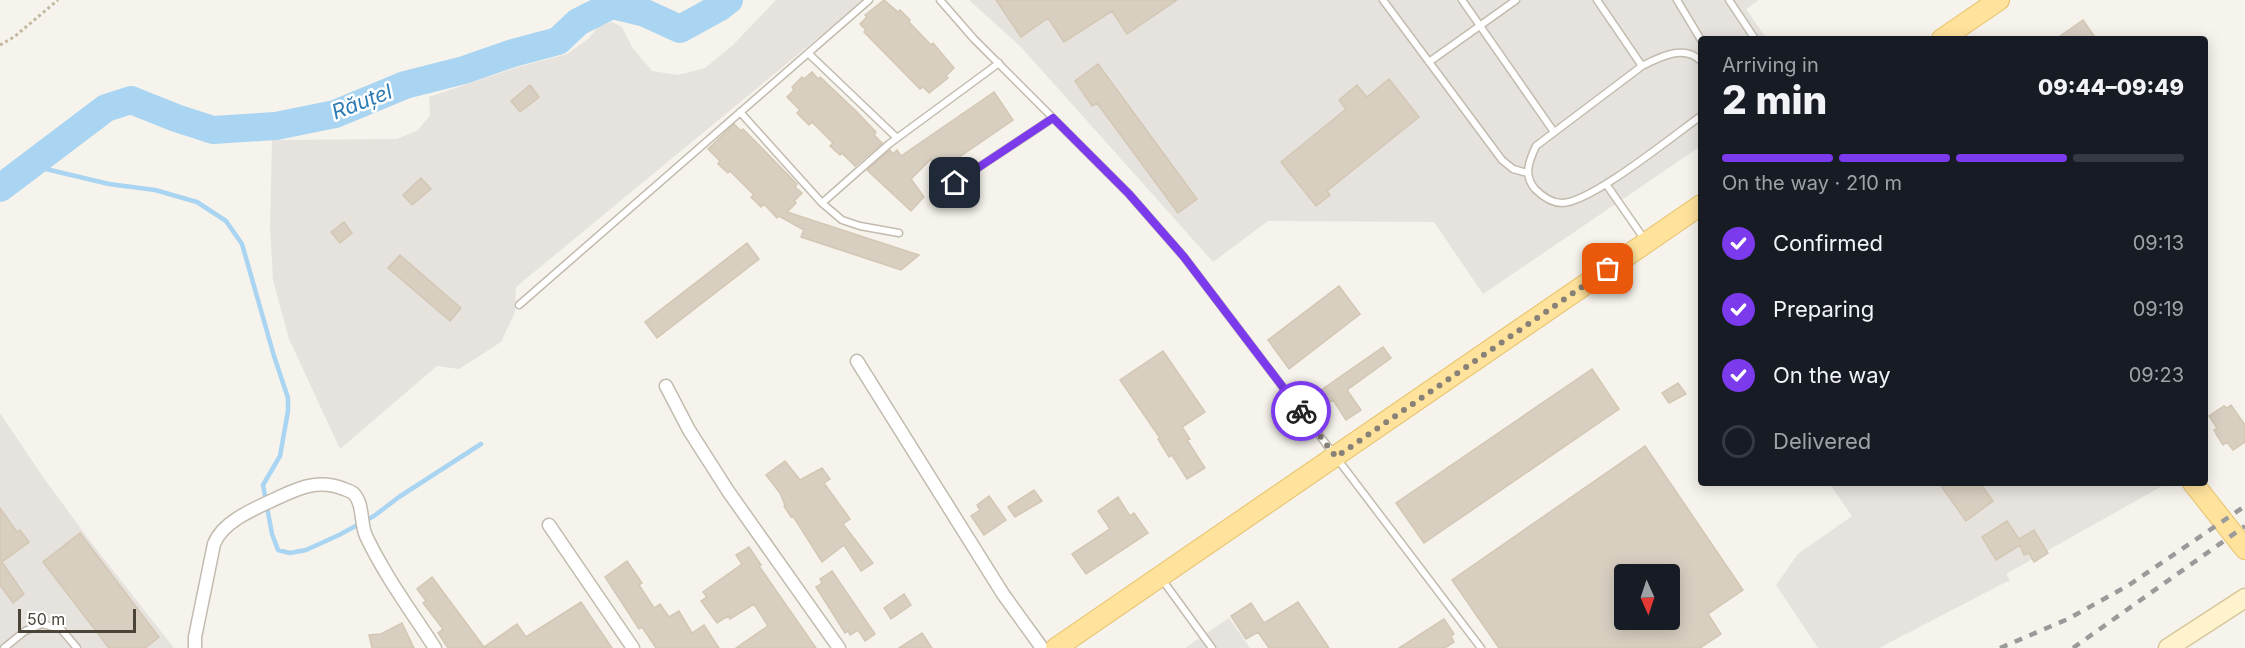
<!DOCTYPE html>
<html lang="en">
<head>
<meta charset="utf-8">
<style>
  :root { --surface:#171b24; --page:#20242c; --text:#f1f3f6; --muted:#9ea1a6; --line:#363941; --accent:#7c3aed }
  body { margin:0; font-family:Inter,sans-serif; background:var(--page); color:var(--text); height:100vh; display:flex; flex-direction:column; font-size:22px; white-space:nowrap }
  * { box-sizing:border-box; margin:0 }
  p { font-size:20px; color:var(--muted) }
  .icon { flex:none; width:33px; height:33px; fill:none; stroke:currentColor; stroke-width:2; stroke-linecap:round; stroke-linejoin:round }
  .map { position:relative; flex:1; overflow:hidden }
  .panel { position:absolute; left:1698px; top:36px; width:510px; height:450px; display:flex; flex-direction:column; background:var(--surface); border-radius:6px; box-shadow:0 3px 15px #0003 }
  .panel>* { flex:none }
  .needle { width:39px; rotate:177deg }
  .buttons { position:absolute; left:1614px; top:564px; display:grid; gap:12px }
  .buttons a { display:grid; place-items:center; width:66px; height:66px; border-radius:6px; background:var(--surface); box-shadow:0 3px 15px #0003; font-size:30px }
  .scale { position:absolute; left:18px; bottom:15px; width:118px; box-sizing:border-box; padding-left:6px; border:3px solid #4b4439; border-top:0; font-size:16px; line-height:21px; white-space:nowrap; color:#4b4439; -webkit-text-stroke:4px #fff; paint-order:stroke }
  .pin { position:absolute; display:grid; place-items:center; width:51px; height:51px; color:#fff; margin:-26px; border-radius:12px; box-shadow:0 3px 9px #0006 }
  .courier { position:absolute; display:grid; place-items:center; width:60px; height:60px; margin:-30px; border:4px solid #7c3aed; border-radius:50%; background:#fff; color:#222; box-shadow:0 2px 8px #0007 }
  .summary em { font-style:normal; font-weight:800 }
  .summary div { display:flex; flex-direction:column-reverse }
  .summary { display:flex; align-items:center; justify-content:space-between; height:102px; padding:0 24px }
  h1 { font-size:39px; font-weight:800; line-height:45px }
  .bar { display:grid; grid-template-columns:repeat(4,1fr); gap:9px 6px; align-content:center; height:72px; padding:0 24px }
  .bar i { height:8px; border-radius:4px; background:var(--line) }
  .bar .selected { background:var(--accent) }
  .bar p { grid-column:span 4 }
  ol { padding:0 24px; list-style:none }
  li { display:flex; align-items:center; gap:18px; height:66px }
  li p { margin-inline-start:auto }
  li .icon { padding:6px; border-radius:50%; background:var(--accent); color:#fff; stroke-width:4 }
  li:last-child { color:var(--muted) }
  li i { width:33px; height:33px; border:3px solid var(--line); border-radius:50% }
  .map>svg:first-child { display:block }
</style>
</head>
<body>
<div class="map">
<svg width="2245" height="648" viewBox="0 0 2245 648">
  <rect width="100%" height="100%" fill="#f6f3ec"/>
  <path fill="#e6e2dd" d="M 776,0 L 864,0 L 516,287 L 515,312 L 501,342 L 459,369 L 437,366 L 340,449 L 289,339 L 273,280 L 270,227 L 272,140 L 397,139 L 418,130 L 430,115 L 429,97 L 518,67 L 567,54 L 588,39 L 599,26 L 612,22 L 622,27 L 632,47 L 652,71 L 678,75 L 705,68 L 733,45 Z
    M 969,0 L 1759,0 L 1746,9 L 1767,39 L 1701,39 L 1701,146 L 1483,294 L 1434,222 L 1268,221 L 1213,262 L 1021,47 Z
    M 0,413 L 43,477 L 90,541 L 174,648 L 0,648 Z
    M 1829,483 L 2162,483 L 2164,485 L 2006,574 L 2010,580 L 1879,648 L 1818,648 L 1776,585 L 1798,554 L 1852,516 Z
    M 1229,618 L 1250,648 L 1185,648 Z"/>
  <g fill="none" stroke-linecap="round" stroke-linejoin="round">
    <path stroke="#a9d4f2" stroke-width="4.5" d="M 29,165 L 109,184 L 155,190 L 197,202 L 226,221 L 242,244 L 274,356 L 288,398 L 288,411 L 280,456 L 263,485 L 272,534 L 278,550 L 290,553 L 306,550 L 339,535 L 374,516 L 399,497 L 481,444"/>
    <path stroke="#a9d4f2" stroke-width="28" d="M 0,188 L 106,108 L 131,100 L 176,118 L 213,130 L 276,126 L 335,114 L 405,85 L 464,70 L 513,53 L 558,41 L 578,22 L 612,5 L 645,13 L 680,29 L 720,7 L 729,0"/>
  </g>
  <path fill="#d8cfc1" stroke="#d3c7b4" stroke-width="1.5" fill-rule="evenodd" d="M 884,0 L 898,12 L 900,10 L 910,20 L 909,22 L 931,45 L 933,43 L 954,68 L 946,76 L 948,78 L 929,93 L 923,87 L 920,89 L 864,32 L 866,30 L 860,24 L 867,17 L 865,15 Z
    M 996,0 L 1177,0 L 1127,34 L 1112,11 L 1064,42 L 1048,18 L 1021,37 Z
    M 2083,20 L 2096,39 L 2056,39 Z
    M 1098,64 L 1197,199 L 1178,213 L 1097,103 L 1092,106 L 1075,81 Z
    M 812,72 L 818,79 L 820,77 L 856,111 L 876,132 L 874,135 L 882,143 L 855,166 L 842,153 L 840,155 L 830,146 L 833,143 L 812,122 L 809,125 L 797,113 L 800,110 L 787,97 L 794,90 L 792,87 L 802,77 L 804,79 Z
    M 1389,79 L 1419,117 L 1327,191 L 1330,195 L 1316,206 L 1281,162 L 1346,109 L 1339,100 L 1357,85 L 1367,97 Z
    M 530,85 L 539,97 L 520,112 L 511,101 Z
    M 994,92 L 1013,120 L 939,171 L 931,159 L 911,179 L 924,197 L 911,211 L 867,170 L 890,150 L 893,154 L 897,150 L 901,156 Z
    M 734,124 L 741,131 L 743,129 L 797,184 L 795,187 L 802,193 L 794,201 L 796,203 L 787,212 L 919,255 L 901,270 L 801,237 L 804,230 L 779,216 L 777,218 L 764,204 L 761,207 L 751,197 L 754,195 L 730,171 L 728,173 L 718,164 L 720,161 L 708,149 Z
    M 421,178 L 431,189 L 412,205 L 403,195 Z
    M 344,222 L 352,233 L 340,243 L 331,232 Z
    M 747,243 L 759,259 L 657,338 L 645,322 Z
    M 400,255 L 461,308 L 450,321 L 388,268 Z
    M 1339,286 L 1360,314 L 1289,369 L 1268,340 Z
    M 1383,347 L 1391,358 L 1347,390 L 1361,410 L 1346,420 L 1333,400 L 1325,405 L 1317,393 Z
    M 1163,351 L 1205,412 L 1182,427 L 1190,439 L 1187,440 L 1205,468 L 1187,479 L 1172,455 L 1169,457 L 1158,439 L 1160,438 L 1120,380 Z
    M 1592,369 L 1619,409 L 1424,543 L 1396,503 Z
    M 1678,383 L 1686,394 L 1669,403 L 1662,393 Z
    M 2231,405 L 2245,425 L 2245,442 L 2233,450 L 2227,442 L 2223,445 L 2216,434 L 2214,430 L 2217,428 L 2209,416 L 2224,406 L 2227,408 Z
    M 1645,446 L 1743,590 L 1708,614 L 1721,634 L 1700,648 L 1499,648 L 1452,580 ZM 1624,574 L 1670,574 L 1670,620 L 1624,620 Z
    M 785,461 L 800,480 L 822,468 L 830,479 L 824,483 L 850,519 L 843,524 L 873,563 L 861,571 L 844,545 L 822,562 L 793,516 L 791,517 L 784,506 L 785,505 L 780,493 L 766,475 Z
    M 1939,483 L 1980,483 L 1993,501 L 1966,521 Z
    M 1034,490 L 1042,501 L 1015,517 L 1008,507 Z
    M 989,496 L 1006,520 L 984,535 L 971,516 L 980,510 L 977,505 Z
    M 1118,497 L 1130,516 L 1134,513 L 1148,533 L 1086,574 L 1072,554 L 1110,529 L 1098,511 Z
    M 0,508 L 17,532 L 20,530 L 29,542 L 2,562 L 24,594 L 13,603 L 0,585 Z
    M 2007,521 L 2019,539 L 2034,530 L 2048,553 L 2034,562 L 2029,553 L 2024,555 L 2020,545 L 1996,560 L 1982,537 Z
    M 80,533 L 159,637 L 145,648 L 109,648 L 43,562 Z
    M 749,547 L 761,565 L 759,566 L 816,648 L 736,648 L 768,626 L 754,604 L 730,619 L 728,616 L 717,623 L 701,601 L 707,597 L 703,592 L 742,564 L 736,555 Z
    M 627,561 L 642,583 L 639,585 L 654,608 L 660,604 L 669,617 L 679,611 L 692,633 L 704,625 L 719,648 L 656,648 L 642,627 L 639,629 L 605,577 Z
    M 832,571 L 875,634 L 865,641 L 858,630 L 850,635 L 848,631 L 845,633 L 816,587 L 822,583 L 820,579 Z
    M 432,577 L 484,647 L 517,624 L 526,637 L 581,602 L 612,648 L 448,648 L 438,633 L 443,629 L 423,603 L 426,601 L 417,589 Z
    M 904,594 L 911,605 L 891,619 L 884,608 Z
    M 1298,602 L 1329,648 L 1269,648 L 1258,632 L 1246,639 L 1231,616 L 1251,603 L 1264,623 Z
    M 1444,619 L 1454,634 L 1451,636 L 1454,642 L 1445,648 L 1399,648 Z
    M 402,623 L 414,648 L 372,648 L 369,635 L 381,634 Z
    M 922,633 L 932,648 L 899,648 Z"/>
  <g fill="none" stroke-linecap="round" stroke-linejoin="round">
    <g stroke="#c2bbae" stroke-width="9">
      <path id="lane" d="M 940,0 L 974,39 L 1129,194 L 1184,257 L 1481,648
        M 1383,0 L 1502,160 L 1513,169 L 1527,173
        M 1462,0 L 1554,132
        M 1597,0 L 1642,66
        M 1677,0 L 1701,40
        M 1729,0 L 1755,39
        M 808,53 L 897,138
        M 1701,61 C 1684,44 1660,57 1642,66 L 1536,146 C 1529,161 1523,175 1535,189 C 1542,196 1552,203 1562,203 C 1591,203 1674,135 1701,116
        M 1429,62 L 1516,0
        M 740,112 L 822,203 L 842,220 L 860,226 L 899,233
        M 955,183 L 1053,118
        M 1606,184 L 1645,240
        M 822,203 L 889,144 L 999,63
        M 519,305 L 869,0
        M 1161,578 L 1212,648
        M 4,648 L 25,631 L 42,624 L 61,629 L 77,648"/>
    </g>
    <g stroke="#c2bbae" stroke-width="15">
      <path id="street" d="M 857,361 L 1003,594 L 1042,648
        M 666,386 L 689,430 L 728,491 L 839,648
        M 549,525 L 633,648
        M 195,648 L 195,637 L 214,544 C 222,523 251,510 271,501 C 296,489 317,478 344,489 C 347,490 350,491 353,493 C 364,503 360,523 366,536 C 385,576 411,611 435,648"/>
    </g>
    <g stroke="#d6c79b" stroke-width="21">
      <path id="secondary" d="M 2168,648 L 2245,598"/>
    </g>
    <g stroke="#e6c16a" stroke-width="22">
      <path id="primary" d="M 1942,39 L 1999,0
        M 2193,483 L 2245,549
        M 1056,648 L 1701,205"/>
    </g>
    <path stroke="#c4b79f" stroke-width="3" stroke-dasharray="3 3" stroke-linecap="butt" d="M 0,45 L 14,37 L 58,0"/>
    <use href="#lane" stroke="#fff" stroke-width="6"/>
    <use href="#street" stroke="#fff" stroke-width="12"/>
    <use href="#secondary" stroke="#fff3cd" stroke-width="18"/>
    <use href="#primary" stroke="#ffe39c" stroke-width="20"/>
    <path stroke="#9a9a9a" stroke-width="4.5" stroke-dasharray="8 8" stroke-linecap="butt" d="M 2000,648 L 2068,619 L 2129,585 L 2245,506
      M 2073,648 L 2245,526"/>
  </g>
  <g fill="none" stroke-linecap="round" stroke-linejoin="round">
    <path stroke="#878178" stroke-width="6" stroke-dasharray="0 10.8" d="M 1301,411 L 1336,457 L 1608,269"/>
    <path stroke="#7c3aed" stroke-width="8" d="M 955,183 L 1053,118 L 1129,194 L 1184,257 L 1301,411"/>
  </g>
  <g text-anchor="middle" stroke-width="5" stroke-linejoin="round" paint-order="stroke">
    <g font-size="21" font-style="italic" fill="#2e7ab2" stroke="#fff">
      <text transform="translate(362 102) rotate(-21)" y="7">Răuțel</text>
    </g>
  </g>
</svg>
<div class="buttons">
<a><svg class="needle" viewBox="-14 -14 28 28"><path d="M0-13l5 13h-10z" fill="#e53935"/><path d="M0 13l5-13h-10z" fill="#9ea1a6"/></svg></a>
</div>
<div class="scale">50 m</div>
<div class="pin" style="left:1608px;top:269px;background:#ea580c"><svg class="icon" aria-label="bag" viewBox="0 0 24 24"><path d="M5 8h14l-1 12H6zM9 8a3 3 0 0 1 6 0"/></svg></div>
<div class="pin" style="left:955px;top:183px;background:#1f2937"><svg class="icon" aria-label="home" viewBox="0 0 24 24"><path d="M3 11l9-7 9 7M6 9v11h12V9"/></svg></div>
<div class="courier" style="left:1301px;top:411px"><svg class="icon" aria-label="bike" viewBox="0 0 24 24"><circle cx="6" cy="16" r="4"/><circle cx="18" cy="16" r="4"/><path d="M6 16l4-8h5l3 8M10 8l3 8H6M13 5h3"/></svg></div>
<section class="panel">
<div class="summary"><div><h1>2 min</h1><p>Arriving in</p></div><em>09:44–09:49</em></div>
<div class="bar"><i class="selected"></i><i class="selected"></i><i class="selected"></i><i></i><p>On the way · 210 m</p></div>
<ol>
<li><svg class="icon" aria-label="check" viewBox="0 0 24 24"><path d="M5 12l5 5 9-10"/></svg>Confirmed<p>09:13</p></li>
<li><svg class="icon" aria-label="check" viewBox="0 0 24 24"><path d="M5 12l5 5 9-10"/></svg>Preparing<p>09:19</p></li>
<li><svg class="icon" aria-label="check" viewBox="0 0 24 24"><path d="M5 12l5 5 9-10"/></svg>On the way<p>09:23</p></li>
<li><i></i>Delivered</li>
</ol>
</section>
</div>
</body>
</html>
